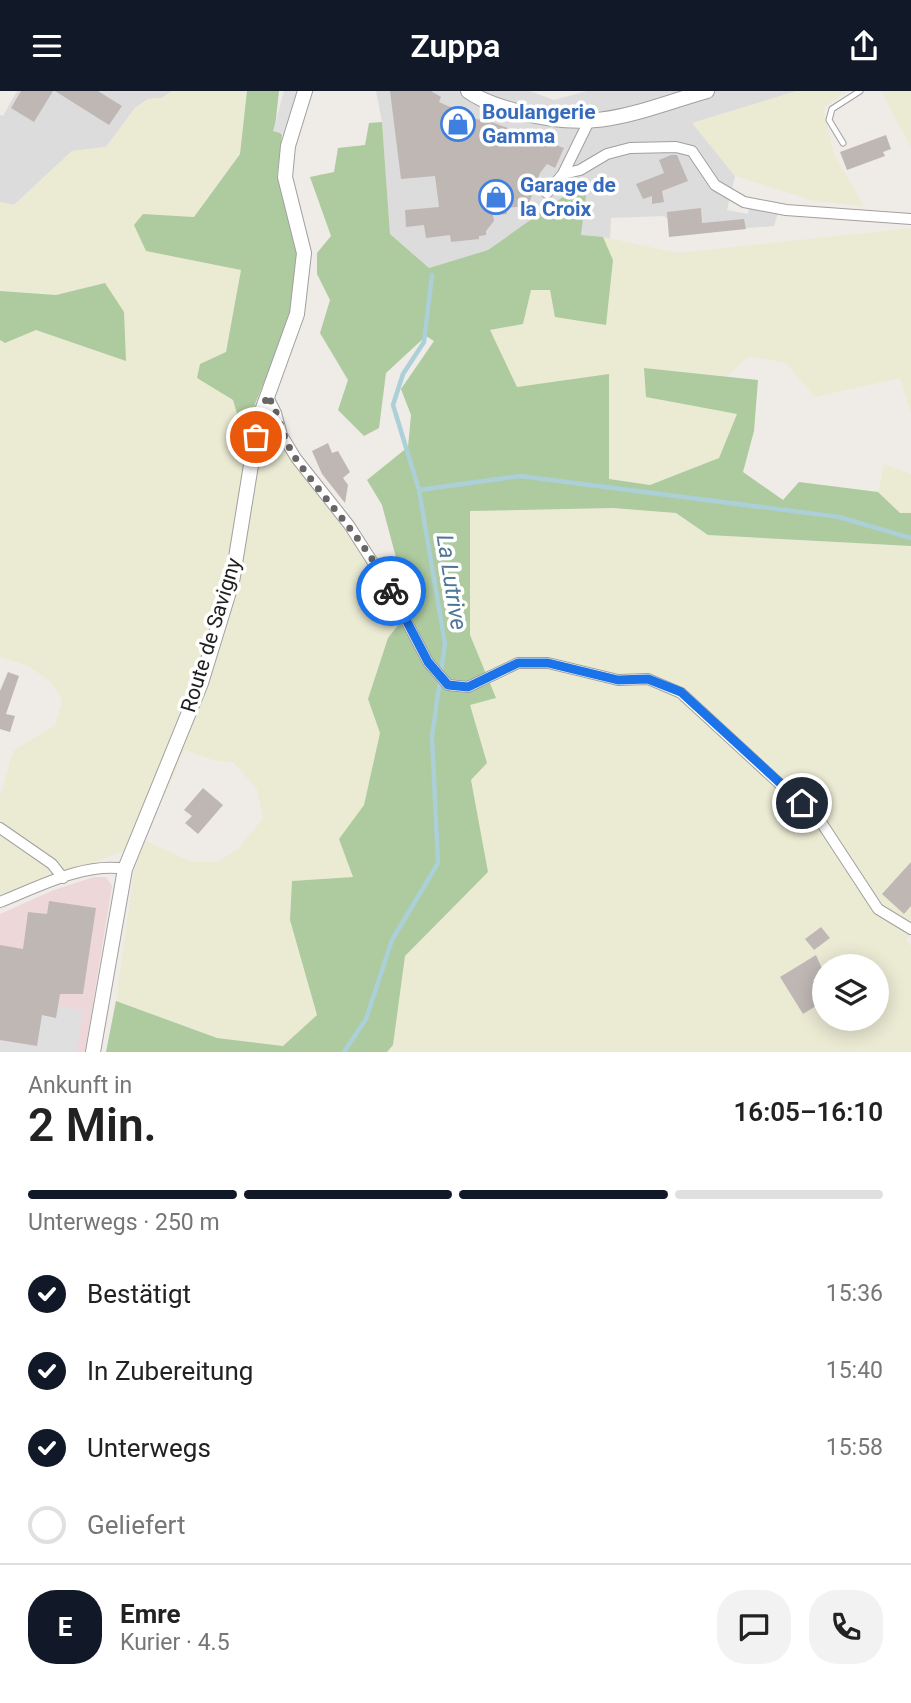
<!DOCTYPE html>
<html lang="de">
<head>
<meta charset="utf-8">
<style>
  :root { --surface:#fff; --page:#f2f2f2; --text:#222; --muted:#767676; --line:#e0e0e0; --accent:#111827 }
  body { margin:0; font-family:Roboto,sans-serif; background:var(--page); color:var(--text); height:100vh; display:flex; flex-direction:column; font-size:26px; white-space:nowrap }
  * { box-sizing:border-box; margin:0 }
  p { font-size:23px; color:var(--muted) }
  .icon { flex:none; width:38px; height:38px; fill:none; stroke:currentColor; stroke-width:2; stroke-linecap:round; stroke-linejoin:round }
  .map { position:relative; height:961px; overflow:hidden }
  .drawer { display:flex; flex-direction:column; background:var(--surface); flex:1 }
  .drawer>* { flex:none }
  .fabs { position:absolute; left:812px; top:863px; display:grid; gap:14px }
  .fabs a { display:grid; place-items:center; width:77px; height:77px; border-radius:50%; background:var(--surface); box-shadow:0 4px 18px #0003; font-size:35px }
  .pin { position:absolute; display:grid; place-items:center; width:60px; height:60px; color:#fff; margin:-30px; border:4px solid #fff; border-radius:50%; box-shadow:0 2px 7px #0007 }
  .courier { position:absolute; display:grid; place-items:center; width:70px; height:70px; margin:-35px; border:5px solid #1a73e8; border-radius:50%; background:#fff; color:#222; box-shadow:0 2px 9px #0007 }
  .overview em { font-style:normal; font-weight:600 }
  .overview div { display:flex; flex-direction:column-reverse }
  .overview { display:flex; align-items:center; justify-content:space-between; height:119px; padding:0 28px }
  h1 { font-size:46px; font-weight:600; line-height:52px }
  .bar { display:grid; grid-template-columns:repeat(4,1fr); gap:10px 7px; align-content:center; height:84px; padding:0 28px }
  .bar i { height:9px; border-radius:5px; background:var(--line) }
  .bar .active { background:var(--accent) }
  .bar p { grid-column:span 4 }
  .line { display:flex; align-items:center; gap:18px; padding:0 28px; border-top:2px solid var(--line) }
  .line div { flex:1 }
  .round { display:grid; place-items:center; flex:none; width:74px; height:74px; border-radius:28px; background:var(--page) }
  ol { padding:0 28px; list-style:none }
  li { display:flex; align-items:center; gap:21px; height:77px }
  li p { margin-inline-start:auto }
  li .icon { padding:7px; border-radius:50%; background:var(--accent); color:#fff; stroke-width:4 }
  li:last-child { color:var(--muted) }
  li i { width:38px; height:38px; border:4px solid var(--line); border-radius:50% }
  header { display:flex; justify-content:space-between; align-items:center; height:91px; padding:0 28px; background:var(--accent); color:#fff; font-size:32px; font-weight:600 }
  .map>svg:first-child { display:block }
</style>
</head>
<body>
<header><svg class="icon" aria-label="menu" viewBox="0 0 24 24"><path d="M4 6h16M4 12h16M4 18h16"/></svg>Zuppa<svg class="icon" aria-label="share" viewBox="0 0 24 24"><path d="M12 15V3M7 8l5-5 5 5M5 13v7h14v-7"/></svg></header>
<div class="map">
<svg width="911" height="961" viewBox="0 0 911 961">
  <rect width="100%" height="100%" fill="#efebe6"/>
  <path fill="#dddcdc" d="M 17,0 L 172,0 L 162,7 L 148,8 L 135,17 L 106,56 L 72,60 L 14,114 L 0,111 L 0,24 L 3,25 Z
    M 376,0 L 530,0 L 554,9 L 587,0 L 797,0 L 693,32 L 735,85 L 727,119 L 748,123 L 750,110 L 780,116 L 774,135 L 686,142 L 664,125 L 611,127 L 610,148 L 581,144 L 587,88 L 488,159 L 429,177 L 390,143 L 382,31 Z"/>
  <path fill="#eed7d8" d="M 94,786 L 106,786 L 112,795 L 85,961 L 0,961 L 0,823 L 54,799 Z"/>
  <path fill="#ebebd4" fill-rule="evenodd" d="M 172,0 L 247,0 L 240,62 L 194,126 L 144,123 L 146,160 L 241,178 L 226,261 L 200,273 L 197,287 L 233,309 L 247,355 L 268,322 L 276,347 L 354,452 L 402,529 L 368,608 L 380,642 L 364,714 L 339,748 L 354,787 L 293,790 L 290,829 L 317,925 L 283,955 L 217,947 L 116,910 L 136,767 L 124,760 L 0,806 L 0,706 L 13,660 L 55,634 L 62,609 L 51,591 L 28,575 L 0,566 L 0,249 L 5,252 L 36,239 L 126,269 L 105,192 L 56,204 L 0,200 L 0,111 L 14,114 L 72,60 L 106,56 L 135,17 L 148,8 L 162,7 ZM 185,659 L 216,670 L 233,671 L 257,698 L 263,727 L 238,758 L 217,771 L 192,771 L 144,749 Z
    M 797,0 L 847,0 L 823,17 L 834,63 L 864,115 L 815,110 L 735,85 L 692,32 Z
    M 881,0 L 911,0 L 911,56 Z
    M 911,137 L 911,322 L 900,287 L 815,306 L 786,272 L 749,265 L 727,285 L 645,277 L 647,306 L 737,322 L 719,367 L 650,394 L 609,388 L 517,296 L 489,239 L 523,233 L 531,199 L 550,199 L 613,169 L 603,146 L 678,162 Z
    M 884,373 L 911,383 L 911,422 L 900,422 L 878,401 Z
    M 614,417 L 676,422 L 708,444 L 911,455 L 911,842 L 906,849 L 911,855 L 911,961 L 387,961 L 393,954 L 405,865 L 488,781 L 471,689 L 487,672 L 469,614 L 495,607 L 470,544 L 470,420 ZM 824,875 L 877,875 L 877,928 L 824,928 Z"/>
  <path fill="#aeca9f" d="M 247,0 L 279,0 L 275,36 L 282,44 L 277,85 L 299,165 L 288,234 L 255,313 L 247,356 L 233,309 L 197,287 L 200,273 L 226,261 L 241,179 L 146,160 L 134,134 L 143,123 L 194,126 L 240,63 Z
    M 382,31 L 390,143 L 429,177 L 488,159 L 588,88 L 581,144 L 603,146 L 613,169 L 606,234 L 555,226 L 550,199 L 531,199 L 523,233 L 490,239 L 517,296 L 609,283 L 609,388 L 650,394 L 719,367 L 737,323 L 646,306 L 644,277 L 758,289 L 754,340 L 743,381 L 783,409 L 799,391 L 878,401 L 900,422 L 911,422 L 911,455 L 708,444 L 676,422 L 613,417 L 470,420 L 470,544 L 496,607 L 470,614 L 487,672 L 471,689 L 488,781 L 405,865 L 393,954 L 387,961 L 106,961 L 116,910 L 217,947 L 283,955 L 317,924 L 290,829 L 292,790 L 353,786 L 339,748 L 364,714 L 380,642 L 368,608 L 388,547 L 410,519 L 382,414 L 367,389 L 408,356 L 411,324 L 401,298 L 434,250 L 426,245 L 386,282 L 379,337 L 364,345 L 338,319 L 348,289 L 320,242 L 330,209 L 317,183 L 317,162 L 331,145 L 310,86 L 334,81 L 338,57 L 365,54 L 369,32 Z
    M 105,192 L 124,221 L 126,270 L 36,239 L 5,252 L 0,249 L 0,200 L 56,204 Z"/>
  <path fill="#dfdfdf" d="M 284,0 L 299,0 L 287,44 L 273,40 Z
    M 58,915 L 83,919 L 76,961 L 0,961 L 0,949 L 36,955 L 42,924 L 56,926 Z"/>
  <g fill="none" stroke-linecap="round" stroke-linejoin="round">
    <path stroke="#abd0d8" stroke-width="4.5" d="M 419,399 L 520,385 L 839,426 L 911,447
      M 344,961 L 366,928 L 392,849 L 438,772 L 432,646 L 445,553 L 419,399 L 393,314 L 403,283 L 424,251 L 432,184"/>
  </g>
  <path fill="#bfb7b3" d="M 21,0 L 53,0 L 34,31 L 11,17 Z
    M 55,0 L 98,0 L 122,15 L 109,34 Z
    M 390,0 L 431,0 L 441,6 L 439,11 L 479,29 L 480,27 L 564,57 L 555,77 L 547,73 L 540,82 L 528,115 L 506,117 L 507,123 L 493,124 L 494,130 L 486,140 L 486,144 L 479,145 L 479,148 L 451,151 L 450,144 L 426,147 L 424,134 L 406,136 L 405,119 L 439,116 L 435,85 L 401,88 Z
    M 886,44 L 891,58 L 883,61 L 885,65 L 847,79 L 840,61 Z
    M 671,64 L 677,64 L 688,90 L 662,100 L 664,111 L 652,113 L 652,105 L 643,108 L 636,93 L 664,82 L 659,69 Z
    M 701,117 L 702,132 L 744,128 L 746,138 L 669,146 L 667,121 Z
    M 328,352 L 332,362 L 338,360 L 350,381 L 343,387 L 348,394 L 345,412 L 322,383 L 312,360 Z
    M 8,581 L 19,585 L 6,623 L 15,625 L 10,641 L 0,638 L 0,600 Z
    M 203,697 L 223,714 L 198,743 L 185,732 L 192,725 L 184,719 Z
    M 911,771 L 911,815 L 904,823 L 882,803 Z
    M 49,810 L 96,817 L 83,903 L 60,903 L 56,927 L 42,924 L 37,955 L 0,949 L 0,854 L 23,858 L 28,821 L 47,823 Z
    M 821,836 L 830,847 L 814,859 L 805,848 Z
    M 816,864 L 824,882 L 813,889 L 824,910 L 803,923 L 780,886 Z"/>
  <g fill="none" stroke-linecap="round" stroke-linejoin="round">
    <g stroke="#a0a0a0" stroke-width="7">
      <path id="service" d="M 843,52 L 829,29 L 832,18 L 860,0"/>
    </g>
    <g stroke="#a0a0a0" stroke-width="12">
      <path id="minor" d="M 563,83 L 580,79 L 607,63 L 630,57 L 676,56 L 692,60 L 715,94 L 744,111 L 786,119 L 911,128
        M 547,102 L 563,83 L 588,32
        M 267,304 L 276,322 L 282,344 L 296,367 L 349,434 L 388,495 L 428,571 L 448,594 L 468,596 L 518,572 L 548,572 L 618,589 L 648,588 L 681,602 L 821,731 L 878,818 L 911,838
        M 0,737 L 52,773 L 63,787
        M 0,811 C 38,796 84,771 125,778"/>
    </g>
    <g stroke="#a0a0a0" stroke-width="16">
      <path id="tertiary" d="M 468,0 C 483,11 505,17 523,22 C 598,42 637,20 707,0
        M 93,961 L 125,778 L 201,592 L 232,491 L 258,331 L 297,223 L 304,162 L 285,86 L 288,55 L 305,0"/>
    </g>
    <use href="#service" stroke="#fff" stroke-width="5"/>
    <use href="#minor" stroke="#fff" stroke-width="10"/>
    <use href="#tertiary" stroke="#fff" stroke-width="14"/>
  </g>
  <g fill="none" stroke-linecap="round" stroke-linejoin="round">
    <path stroke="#686665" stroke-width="7" stroke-dasharray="0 12.6" d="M 256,346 L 267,304 C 280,322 281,346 296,368 C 327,412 366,451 391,500"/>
    <path stroke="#1a73e8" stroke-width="9" d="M 391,500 L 428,571 L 448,594 L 468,596 L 518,572 L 548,572 L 618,589 L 648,588 L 681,601 L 802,712"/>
  </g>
  <defs>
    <g id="shop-ring" transform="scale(1.75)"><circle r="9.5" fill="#fff" stroke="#3f7fe0" stroke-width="1.5"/><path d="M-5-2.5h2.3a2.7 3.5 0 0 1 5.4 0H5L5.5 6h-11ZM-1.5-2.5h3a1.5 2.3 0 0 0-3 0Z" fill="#3f7fe0"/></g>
  </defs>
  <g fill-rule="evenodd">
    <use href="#shop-ring" x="458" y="33"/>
    <use href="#shop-ring" x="496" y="106"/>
  </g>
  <g text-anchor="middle" stroke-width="7" stroke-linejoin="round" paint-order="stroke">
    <g font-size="21" font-weight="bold" fill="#366cbe" stroke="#fff" text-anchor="start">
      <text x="482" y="28">Boulangerie<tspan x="482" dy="24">Gamma</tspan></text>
      <text x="520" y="101">Garage de<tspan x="520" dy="24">la Croix</tspan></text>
    </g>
    <g font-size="21" fill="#1f1f1f" stroke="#fff">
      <text transform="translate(211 544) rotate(-73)" y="7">Route de Savigny</text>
    </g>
    <g font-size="23" font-style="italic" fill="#4e7796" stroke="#fff">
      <text transform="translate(452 491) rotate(81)" y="8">La Lutrive</text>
    </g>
  </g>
</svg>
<div class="fabs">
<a><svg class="icon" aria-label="layers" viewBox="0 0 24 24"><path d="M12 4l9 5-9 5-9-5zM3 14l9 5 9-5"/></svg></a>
</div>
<div class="pin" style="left:256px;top:346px;background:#ea580c"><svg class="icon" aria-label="bag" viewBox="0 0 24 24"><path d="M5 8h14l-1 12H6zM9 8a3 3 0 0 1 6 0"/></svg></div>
<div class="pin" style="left:802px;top:712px;background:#1f2937"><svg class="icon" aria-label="home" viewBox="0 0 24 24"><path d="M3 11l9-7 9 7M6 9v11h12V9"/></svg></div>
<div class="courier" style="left:391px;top:500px"><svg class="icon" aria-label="bike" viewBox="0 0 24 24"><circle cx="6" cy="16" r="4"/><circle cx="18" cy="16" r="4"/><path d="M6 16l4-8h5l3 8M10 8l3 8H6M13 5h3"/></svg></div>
</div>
<section class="drawer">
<div class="overview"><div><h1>2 Min.</h1><p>Ankunft in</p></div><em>16:05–16:10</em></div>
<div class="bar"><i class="active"></i><i class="active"></i><i class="active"></i><i></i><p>Unterwegs · 250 m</p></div>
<ol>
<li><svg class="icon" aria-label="check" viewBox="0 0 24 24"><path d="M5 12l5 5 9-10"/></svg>Bestätigt<p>15:36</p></li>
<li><svg class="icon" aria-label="check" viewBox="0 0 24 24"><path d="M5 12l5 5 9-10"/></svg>In Zubereitung<p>15:40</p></li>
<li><svg class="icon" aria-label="check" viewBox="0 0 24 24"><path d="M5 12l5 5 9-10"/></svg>Unterwegs<p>15:58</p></li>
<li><i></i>Geliefert</li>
</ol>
<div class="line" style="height:126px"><b class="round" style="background:var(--accent);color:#fff">E</b><div><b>Emre</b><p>Kurier · 4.5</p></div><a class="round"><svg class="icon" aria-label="chat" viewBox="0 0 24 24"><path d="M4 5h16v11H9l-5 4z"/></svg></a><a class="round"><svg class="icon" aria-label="phone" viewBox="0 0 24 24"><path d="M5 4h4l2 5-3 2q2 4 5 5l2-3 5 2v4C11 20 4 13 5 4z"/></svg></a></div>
</section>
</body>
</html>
